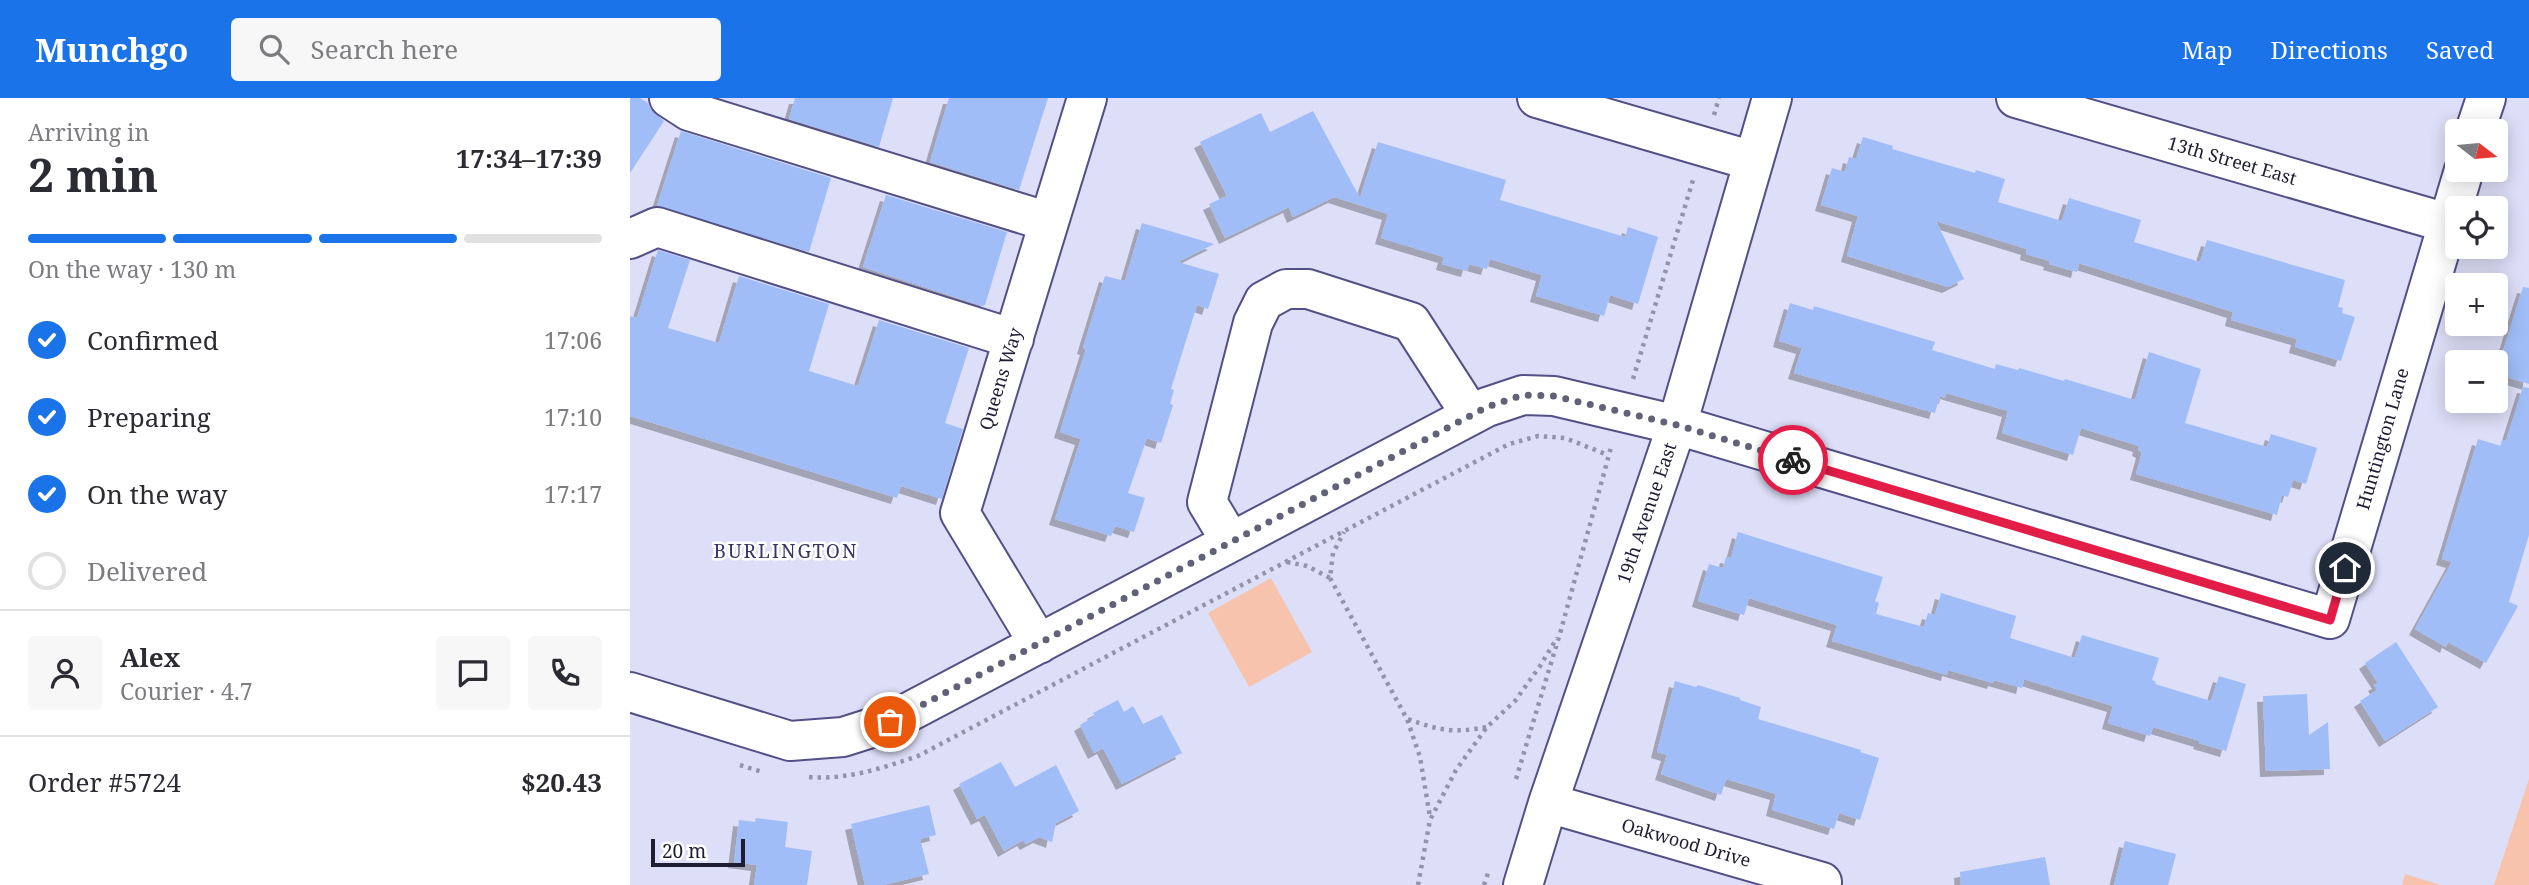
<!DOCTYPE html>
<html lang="en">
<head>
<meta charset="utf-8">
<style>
  :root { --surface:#fff; --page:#f7f7f7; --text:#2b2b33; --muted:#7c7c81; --line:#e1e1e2; --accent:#1a73e8 }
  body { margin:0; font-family:"Noto Serif",serif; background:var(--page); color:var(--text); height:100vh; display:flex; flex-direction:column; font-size:26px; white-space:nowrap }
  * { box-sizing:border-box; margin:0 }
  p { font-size:23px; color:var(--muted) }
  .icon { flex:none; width:38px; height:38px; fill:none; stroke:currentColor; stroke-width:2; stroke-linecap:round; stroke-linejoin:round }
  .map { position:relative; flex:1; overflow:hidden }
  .side { display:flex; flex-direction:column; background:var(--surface); width:630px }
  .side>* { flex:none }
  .needle { width:46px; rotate:106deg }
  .controls { position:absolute; left:1815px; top:21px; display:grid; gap:14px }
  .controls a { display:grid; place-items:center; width:63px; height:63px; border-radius:7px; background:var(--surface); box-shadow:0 4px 18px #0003; font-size:35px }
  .scale { position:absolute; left:21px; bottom:18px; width:94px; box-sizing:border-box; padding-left:7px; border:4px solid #1e1d33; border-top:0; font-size:19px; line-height:24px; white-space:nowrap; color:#1e1d33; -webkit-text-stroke:5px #fff; paint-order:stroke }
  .pin { position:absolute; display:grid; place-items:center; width:60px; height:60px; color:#fff; margin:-30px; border:4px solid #fff; border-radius:50%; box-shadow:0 2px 7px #0007 }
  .courier { position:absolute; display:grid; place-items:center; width:70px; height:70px; margin:-35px; border:5px solid #e11d48; border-radius:50%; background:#fff; color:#222; box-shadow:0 2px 9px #0007 }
  .overview em { font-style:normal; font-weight:700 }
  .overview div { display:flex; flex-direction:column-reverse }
  .overview { display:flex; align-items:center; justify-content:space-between; height:119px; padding:0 28px }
  h1 { font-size:46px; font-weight:700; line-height:52px }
  .bar { display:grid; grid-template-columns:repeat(4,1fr); gap:10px 7px; align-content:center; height:84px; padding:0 28px }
  .bar i { height:9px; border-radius:5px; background:var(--line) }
  .bar .current { background:var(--accent) }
  .bar p { grid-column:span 4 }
  .line { display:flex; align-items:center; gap:18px; padding:0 28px; border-top:2px solid var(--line) }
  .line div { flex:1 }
  .round { display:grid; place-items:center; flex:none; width:74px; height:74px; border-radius:7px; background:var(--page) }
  ol { padding:0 28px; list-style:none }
  li { display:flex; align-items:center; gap:21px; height:77px }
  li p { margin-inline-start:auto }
  li .icon { padding:7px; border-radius:50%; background:var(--accent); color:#fff; stroke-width:4 }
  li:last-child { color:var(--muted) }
  li i { width:38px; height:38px; border:4px solid var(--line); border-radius:50% }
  header { display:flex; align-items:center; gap:42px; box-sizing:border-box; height:98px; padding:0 35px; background:var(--accent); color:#fff }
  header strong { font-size:33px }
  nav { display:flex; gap:38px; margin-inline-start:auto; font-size:24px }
  .search { width:490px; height:63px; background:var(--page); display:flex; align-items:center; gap:18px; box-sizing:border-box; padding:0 24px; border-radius:7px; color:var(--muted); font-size:26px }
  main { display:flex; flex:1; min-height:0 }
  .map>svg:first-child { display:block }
</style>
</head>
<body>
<header>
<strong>Munchgo</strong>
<div class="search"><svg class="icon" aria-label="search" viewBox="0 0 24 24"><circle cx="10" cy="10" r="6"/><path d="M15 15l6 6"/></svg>Search here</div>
<nav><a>Map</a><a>Directions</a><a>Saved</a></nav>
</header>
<main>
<section class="side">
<div class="overview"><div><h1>2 min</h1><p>Arriving in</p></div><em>17:34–17:39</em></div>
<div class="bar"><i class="current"></i><i class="current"></i><i class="current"></i><i></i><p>On the way · 130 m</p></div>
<ol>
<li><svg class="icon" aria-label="check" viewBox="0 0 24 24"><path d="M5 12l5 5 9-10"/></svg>Confirmed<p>17:06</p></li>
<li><svg class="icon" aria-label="check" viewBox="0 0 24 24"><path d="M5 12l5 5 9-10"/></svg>Preparing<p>17:10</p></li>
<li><svg class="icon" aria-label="check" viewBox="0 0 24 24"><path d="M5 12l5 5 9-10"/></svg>On the way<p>17:17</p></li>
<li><i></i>Delivered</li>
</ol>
<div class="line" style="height:126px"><a class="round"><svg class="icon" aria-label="person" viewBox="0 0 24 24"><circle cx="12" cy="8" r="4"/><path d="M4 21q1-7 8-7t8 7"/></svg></a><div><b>Alex</b><p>Courier · 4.7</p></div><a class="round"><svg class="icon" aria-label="chat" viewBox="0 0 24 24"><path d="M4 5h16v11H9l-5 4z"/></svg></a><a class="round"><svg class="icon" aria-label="phone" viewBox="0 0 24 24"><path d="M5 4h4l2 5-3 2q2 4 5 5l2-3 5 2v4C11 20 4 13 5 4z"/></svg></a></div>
<div class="line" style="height:91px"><div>Order #5724</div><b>$20.43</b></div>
</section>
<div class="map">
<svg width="1899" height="787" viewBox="0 0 1899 787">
  <defs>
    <filter id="shadow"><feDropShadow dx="-6" dy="6" stdDeviation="0" flood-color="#0004"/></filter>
  </defs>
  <rect width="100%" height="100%" fill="#dddef7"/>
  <path fill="#f8c3ad" d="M 641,480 L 682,554 L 619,589 L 578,515 Z
    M 1899,681 L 1899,787 L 1864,787 Z
    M 1775,776 L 1810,787 L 1772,787 Z"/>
  <path fill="#a0bdf8" filter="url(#shadow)" d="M 0,0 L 10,0 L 18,5 L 20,10 L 34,23 L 0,75 Z
    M 165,0 L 263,0 L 249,49 L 159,21 Z
    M 319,0 L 418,0 L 389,92 L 300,64 Z
    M 683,13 L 730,100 L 748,44 L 876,82 L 870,102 L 995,139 L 998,129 L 1028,139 L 1008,206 L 980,197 L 974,218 L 906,198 L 912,177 L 860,161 L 857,171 L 839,166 L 837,173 L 812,166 L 814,159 L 751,140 L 758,116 L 704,99 L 663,119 L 659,109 L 595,140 L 579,106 L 597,98 L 570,44 L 631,15 L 640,34 Z
    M 51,33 L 201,80 L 179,154 L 27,108 Z
    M 1233,39 L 1263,48 L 1262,51 L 1345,75 L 1346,72 L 1375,81 L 1368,104 L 1432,123 L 1439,100 L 1511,122 L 1504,144 L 1570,164 L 1577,142 L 1715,182 L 1708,209 L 1713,210 L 1712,215 L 1725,219 L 1711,263 L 1665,249 L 1667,241 L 1601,222 L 1603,214 L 1449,165 L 1447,174 L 1419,166 L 1420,163 L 1396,156 L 1397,151 L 1306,123 L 1334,181 L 1318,189 L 1217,158 L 1228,118 L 1191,107 L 1202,70 L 1215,74 L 1219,59 L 1226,61 Z
    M 256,97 L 377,134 L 355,207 L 352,208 L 233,169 Z
    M 512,125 L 584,146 L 548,164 L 589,176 L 578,211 L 567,207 L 541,291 L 544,292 L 540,306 L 543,307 L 531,345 L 517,340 L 498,395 L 515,400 L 504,434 L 485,428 L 481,438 L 425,421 L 451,341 L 430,334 L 456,251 L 453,250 L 475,178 L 495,183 Z
    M 28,152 L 60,162 L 38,230 L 89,245 L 109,178 L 199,206 L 179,273 L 228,288 L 249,222 L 339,250 L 315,325 L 333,331 L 312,401 L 271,388 L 267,400 L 0,318 L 0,218 L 7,220 Z
    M 1893,189 L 1899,190 L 1899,286 L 1866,276 Z
    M 1160,205 L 1183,212 L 1184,208 L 1305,244 L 1302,252 L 1365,271 L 1366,266 L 1388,272 L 1389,270 L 1434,283 L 1435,281 L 1505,302 L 1519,254 L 1571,271 L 1555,325 L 1637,349 L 1641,336 L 1687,350 L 1676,386 L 1663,382 L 1658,399 L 1652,397 L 1647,417 L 1506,376 L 1512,354 L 1508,352 L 1509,348 L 1451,330 L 1443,357 L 1372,335 L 1378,313 L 1316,295 L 1315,300 L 1310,298 L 1305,315 L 1164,275 L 1172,250 L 1149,243 Z
    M 1893,289 L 1899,290 L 1899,437 L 1879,504 L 1888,508 L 1856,565 L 1818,544 L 1816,549 L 1785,531 L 1822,464 L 1812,461 L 1848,341 L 1871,348 L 1872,342 L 1876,343 Z
    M 1108,434 L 1253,479 L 1245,503 L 1249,505 L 1246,516 L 1294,529 L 1298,515 L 1305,517 L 1311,495 L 1386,518 L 1380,540 L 1445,560 L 1452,537 L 1529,560 L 1522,582 L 1526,584 L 1525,586 L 1581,603 L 1589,578 L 1616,586 L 1596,653 L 1569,645 L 1570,643 L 1523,629 L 1520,638 L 1478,625 L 1483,608 L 1394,581 L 1392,590 L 1364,582 L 1363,585 L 1318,572 L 1317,577 L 1202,543 L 1207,527 L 1119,500 L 1114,517 L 1068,503 L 1079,466 L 1093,470 L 1096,459 L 1101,460 Z
    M 1766,544 L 1808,609 L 1755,643 L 1730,603 L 1747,592 L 1744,587 L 1748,585 L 1735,565 Z
    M 1045,583 L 1066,589 L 1068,587 L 1110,600 L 1110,602 L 1131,609 L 1128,621 L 1231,652 L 1230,654 L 1249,660 L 1230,722 L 1209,715 L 1204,731 L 1142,712 L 1146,696 L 1096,681 L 1091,697 L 1031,676 L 1037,657 L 1027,654 Z
    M 1677,596 L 1679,637 L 1698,624 L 1700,671 L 1636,673 L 1633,598 Z
    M 488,602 L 494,614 L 503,608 L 513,626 L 532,617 L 552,655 L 492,686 L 473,650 L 464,655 L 450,627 L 465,618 L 463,615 Z
    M 371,664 L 385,689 L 426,667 L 449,713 L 426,725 L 422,744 L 409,739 L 396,746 L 393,742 L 374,753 L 355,717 L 347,721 L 329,686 Z
    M 299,707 L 306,737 L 290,741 L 299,776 L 253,787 L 235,787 L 221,726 Z
    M 126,720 L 158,724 L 155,749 L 182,753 L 177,787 L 124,787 L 127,767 L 104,764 L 109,722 L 125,724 Z
    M 1495,743 L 1546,756 L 1538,787 L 1484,787 Z
    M 1415,759 L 1420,787 L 1331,787 L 1330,774 Z"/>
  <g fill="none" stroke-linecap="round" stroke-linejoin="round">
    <g stroke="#525085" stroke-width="42">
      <path id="minor" d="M 39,0 L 59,13 L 419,124
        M 907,0 L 1123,63
        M 1386,0 L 1817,125
        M 1845,33 L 1856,0
        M 0,141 L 27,129 L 384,241
        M 601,444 L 577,404 L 623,225 L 634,203 L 656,191 L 678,191 L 781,224 L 841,317
        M 409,546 L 330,415 L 457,0
        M 0,594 L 160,643 L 213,639 L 260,624 L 857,309 L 893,297 L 924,298 L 1047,327 L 1700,521 L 1834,72
        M 918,705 L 1192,784 L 1191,787
        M 893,787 L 918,705 L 1047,327 L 1142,0"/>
    </g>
    <path stroke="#9393ab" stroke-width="4.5" stroke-dasharray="3.5 5" stroke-linecap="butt" d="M 1084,17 L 1089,0
      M 1003,281 L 1063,82
      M 657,464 L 677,468 L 700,480 L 703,455 L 714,434
      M 700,480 L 777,621 L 790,659 L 800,719
      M 778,621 C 810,633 824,635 857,629
      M 110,667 L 132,674
      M 179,679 C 218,682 252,670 288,658 L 879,346 L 908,338 L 935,340 L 978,357
      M 886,681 L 931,532 L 982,346
      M 788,787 L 800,722 L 826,672 L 857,629 L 885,603 L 910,568 L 927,540
      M 854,787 L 858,775"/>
    <use href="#minor" stroke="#fff" stroke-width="38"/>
  </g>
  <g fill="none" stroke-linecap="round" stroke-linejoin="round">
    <path stroke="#616178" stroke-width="7" stroke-dasharray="0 12.6" d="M 260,624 L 857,309 L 893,297 L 924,298 L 1047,327 L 1163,362"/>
    <path stroke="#e11d48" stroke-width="9" d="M 1163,362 L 1700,522 L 1715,470"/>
  </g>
  <g text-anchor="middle" stroke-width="5" stroke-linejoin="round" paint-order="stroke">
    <g font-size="18" fill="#1e1d33" stroke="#fff">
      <text transform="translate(1602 63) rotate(16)" y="6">13th Street East</text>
      <text transform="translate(371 281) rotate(-73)" y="6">Queens Way</text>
      <text transform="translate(1753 341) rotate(-74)" y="6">Huntington Lane</text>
      <text transform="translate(1017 415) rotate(-71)" y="6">19th Avenue East</text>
      <text transform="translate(1056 745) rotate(16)" y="6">Oakwood Drive</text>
    </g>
    <g font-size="19" letter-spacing="2" fill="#383567" stroke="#fff">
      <text x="156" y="460">BURLINGTON</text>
    </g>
  </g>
</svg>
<div class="controls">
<a><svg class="needle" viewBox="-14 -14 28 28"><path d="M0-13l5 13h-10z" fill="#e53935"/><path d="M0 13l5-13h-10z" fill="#7c7c81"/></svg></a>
<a><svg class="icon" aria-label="locate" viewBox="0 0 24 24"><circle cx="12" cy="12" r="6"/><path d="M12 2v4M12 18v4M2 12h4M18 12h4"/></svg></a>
<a>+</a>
<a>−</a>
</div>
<div class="scale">20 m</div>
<div class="pin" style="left:260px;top:624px;background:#ea580c"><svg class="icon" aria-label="bag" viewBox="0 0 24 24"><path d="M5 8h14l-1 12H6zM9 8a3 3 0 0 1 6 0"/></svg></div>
<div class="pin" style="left:1715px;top:470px;background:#1f2937"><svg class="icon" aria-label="home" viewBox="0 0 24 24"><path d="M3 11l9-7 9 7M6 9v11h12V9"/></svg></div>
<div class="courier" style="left:1163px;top:362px"><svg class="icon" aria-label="bike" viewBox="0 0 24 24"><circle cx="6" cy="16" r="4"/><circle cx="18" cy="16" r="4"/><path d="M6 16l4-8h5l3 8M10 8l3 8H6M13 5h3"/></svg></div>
</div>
</main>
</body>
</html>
